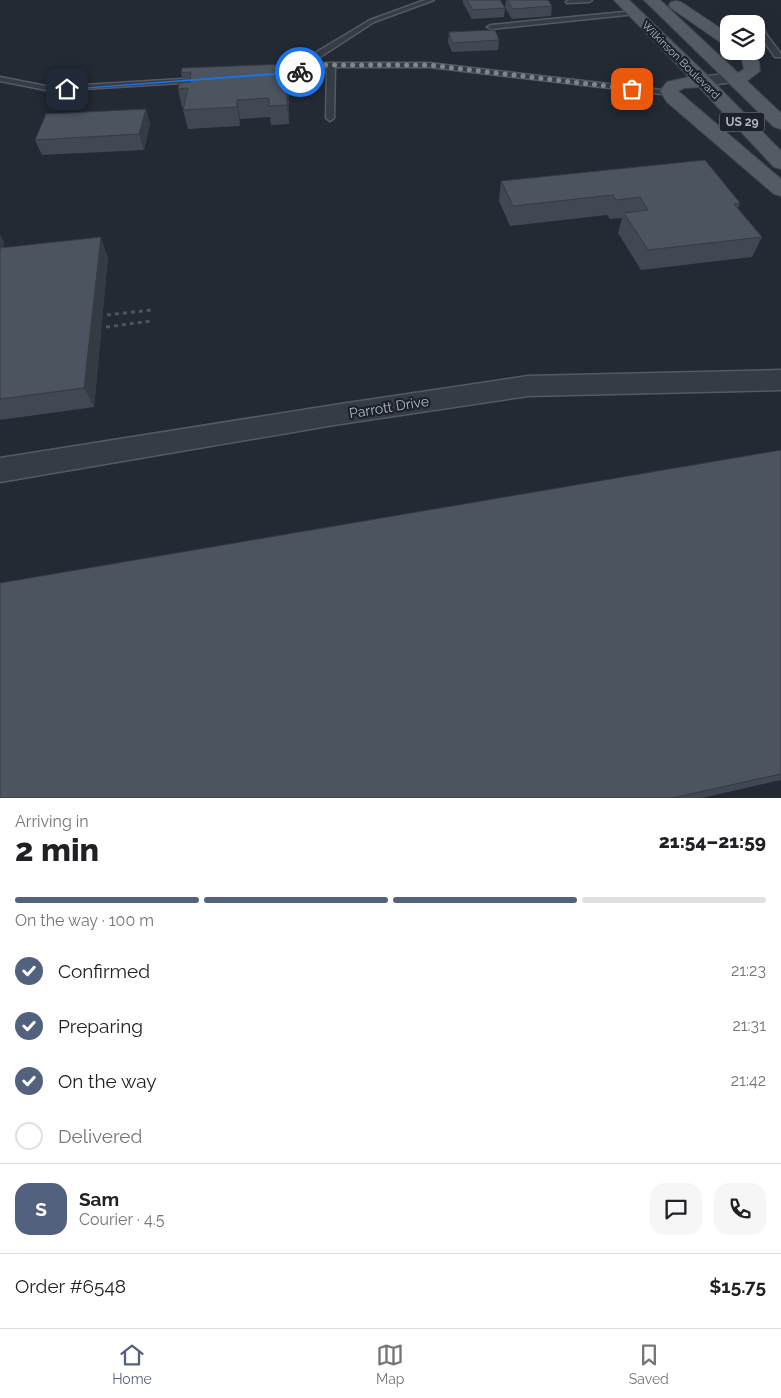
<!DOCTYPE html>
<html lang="en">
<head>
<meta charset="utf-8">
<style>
  :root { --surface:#fff; --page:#f6f6f6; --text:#202124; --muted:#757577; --line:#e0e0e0; --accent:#52617d }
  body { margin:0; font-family:Raleway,sans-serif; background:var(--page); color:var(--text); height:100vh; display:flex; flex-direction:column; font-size:19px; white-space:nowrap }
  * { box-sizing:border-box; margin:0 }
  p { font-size:16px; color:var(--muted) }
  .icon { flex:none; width:28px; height:28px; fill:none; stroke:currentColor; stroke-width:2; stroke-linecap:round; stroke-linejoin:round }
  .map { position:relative; height:798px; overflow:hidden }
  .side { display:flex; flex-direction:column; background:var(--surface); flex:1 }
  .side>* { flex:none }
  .controls { position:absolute; left:720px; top:15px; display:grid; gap:10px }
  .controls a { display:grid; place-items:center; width:45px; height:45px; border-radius:10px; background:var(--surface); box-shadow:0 5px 20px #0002; font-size:25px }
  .pin { position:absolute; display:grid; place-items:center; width:42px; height:42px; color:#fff; margin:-21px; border-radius:10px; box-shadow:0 2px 8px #0006 }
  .courier { position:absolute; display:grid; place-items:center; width:50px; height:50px; margin:-25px; border:4px solid #1a73e8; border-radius:50%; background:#fff; color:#222; box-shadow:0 1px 6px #0007 }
  .overview em { font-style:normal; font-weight:800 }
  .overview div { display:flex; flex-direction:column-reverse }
  .overview { display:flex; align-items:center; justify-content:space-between; height:85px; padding:0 15px }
  h1 { font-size:32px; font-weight:800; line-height:38px }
  .bar { display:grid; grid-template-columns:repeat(4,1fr); gap:8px 5px; align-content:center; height:60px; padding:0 15px }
  .bar i { height:6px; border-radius:4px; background:var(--line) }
  .bar .on { background:var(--accent) }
  .bar p { grid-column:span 4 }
  .line { display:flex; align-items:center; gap:12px; padding:0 15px; border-top:1px solid var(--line) }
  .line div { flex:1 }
  .round { display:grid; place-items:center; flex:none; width:52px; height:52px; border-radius:15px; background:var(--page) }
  ol { padding:0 15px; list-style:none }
  li { display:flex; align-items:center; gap:15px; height:55px }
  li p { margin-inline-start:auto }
  li .icon { padding:5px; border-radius:50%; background:var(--accent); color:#fff; stroke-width:4 }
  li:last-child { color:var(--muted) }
  li i { width:28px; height:28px; border:2px solid var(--line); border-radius:50% }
  .dock { display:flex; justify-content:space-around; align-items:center; height:70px; border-top:1px solid var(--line); background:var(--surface); font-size:14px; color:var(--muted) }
  .dock a { display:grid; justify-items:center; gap:2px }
  .dock .on { color:var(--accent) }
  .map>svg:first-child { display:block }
</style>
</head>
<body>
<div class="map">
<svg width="781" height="798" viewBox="0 0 781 798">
  <rect width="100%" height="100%" fill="#232a34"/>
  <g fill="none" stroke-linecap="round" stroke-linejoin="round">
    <g stroke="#545a63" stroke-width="3">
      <path id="lane" d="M 425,0 L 434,0 L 374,22 L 314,61 L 318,63 L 429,63 L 670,91 L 674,93 L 670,95 L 429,67 L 335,67 L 334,118 L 330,121 L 326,118 L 327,67 C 310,67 283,86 267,75 L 271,73 L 296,72 L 311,65 L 305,63 L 305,59 L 370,20 Z
        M 569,0 L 592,0 L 589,2 L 567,3 L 566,2 Z
        M 634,11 L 636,12 L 636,14 L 491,29 L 487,27 L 491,25 Z
        M 758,19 L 761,21 L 766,34 L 781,54 L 781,57 L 775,57 L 760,36 L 756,37 L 756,33 L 758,33 L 755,21 Z
        M 0,77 L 51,87 L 198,78 L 202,80 L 198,82 L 51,91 L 0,81 Z"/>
    </g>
    <g stroke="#545a63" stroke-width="3">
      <path id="street" d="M 735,73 L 741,75 L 743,78 L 741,81 L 703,86 L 697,85 L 695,81 L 697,77 Z
        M 781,370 L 781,390 L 528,396 L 334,425 L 0,482 L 0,458 L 334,405 L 528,376 Z"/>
    </g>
    <g stroke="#3f454f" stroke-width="2">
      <path id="primary" d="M 614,0 L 629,0 L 709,77 L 781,151 L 781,169 L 774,167 L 699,87 L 684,88 L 678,91 L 781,179 L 781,196 L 774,194 L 667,102 L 660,91 L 667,82 L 689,77 Z
        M 644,0 L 660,0 L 738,73 L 744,69 L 742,60 L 733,51 L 752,52 L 759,62 L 760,71 L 747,81 L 781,113 L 781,129 L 774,127 Z
        M 676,1 L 681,2 L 729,34 L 729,46 L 723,44 L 671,8 L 669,5 L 671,2 Z"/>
    </g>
    <path stroke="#49575a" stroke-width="3" stroke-dasharray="4 4" stroke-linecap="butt" d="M 107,315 L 151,310
      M 106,327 L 151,321"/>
    <use href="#lane" fill="#363c45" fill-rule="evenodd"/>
    <use href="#street" fill="#363c45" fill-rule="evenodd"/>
    <use href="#primary" fill="#545b65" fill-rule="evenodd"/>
  </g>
  <path fill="#414853" d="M 463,0 L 500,0 L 505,7 L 506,0 L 548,0 L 552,6 L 551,16 L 512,19 L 505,8 L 504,17 L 472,19 L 463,3 Z
    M 449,32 L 499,40 L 498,50 L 452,52 L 448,42 Z
    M 182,68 L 289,82 L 289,124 L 271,125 L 270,117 L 240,119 L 240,126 L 188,129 L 183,110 L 184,107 L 182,107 L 178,89 L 183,82 L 181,73 Z
    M 146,109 L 150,124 L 144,150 L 42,155 L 35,140 Z
    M 501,181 L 740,203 L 738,208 L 762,237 L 752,257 L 641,270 L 618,233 L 622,218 L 610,219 L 607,215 L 510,226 L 499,201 Z
    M 0,235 L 4,242 L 3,248 L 108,257 L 94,407 L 0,420 Z
    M 781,450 L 781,780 L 702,798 L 0,798 Z"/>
  <path fill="#353b43" d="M 287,64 L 289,82 L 289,124 L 287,105 Z
    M 237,100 L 240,119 L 240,126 L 237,107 Z
    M 146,109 L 150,124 L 144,150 L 139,134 Z
    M 0,235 L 4,242 L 0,258 Z
    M 101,237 L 108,257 L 94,407 L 84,388 Z"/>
  <path fill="#4c5460" stroke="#353b43" d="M 467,0 L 500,0 L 505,8 L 473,10 Z
    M 507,0 L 548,0 L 552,6 L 513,9 Z
    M 495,30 L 499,40 L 452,43 L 449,32 Z
    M 287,64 L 287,105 L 269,106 L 269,98 L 237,100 L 237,107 L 183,110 L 188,88 L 178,89 L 179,83 L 190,82 L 191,72 L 181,73 L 182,68 Z
    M 146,109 L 139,134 L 35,140 L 46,114 Z
    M 705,160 L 740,203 L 734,204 L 762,237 L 648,250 L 624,213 L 648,210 L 640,197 L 616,200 L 613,195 L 513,206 L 501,181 Z
    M 101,237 L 84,388 L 0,399 L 0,248 Z
    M 781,450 L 781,774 L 672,798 L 0,798 L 0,583 Z"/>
  <path fill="#1a73e8" d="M 300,71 L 302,73 L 67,90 L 65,89 Z"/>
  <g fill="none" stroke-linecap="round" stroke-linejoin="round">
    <path stroke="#7f8690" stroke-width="5" stroke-dasharray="0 9" d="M 300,72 L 317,65 L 429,65 L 632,89"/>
  </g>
  <g text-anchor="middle" stroke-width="4.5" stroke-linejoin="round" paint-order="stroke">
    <g font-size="11" fill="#b1b7c2" stroke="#1c212a">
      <text transform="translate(681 60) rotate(45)" y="4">Wilkinson Boulevard</text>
    </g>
    <rect fill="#1c212a" stroke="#848a94" stroke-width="1" x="719.5" y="112.5" width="45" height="19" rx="4"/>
    <g font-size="12" font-weight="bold" fill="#b1b7c2">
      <text x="742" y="126">US 29</text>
    </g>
    <g font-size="14" fill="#b1b7c2" stroke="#1c212a">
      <text transform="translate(389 407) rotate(-9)" y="5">Parrott Drive</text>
    </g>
  </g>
</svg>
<div class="controls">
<a><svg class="icon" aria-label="layers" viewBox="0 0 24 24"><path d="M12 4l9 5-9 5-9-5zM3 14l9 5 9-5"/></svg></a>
</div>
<div class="pin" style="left:632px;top:89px;background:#ea580c"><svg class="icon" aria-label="bag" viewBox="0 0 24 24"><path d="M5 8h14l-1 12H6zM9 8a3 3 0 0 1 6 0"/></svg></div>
<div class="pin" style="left:67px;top:89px;background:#1f2937"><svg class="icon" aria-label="home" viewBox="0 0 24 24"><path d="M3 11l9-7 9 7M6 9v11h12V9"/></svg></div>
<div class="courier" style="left:300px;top:72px"><svg class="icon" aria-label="bike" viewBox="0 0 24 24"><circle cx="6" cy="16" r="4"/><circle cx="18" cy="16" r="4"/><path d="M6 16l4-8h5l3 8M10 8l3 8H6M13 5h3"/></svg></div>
</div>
<section class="side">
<div class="overview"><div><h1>2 min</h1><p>Arriving in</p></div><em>21:54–21:59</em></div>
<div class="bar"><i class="on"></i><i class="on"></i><i class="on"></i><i></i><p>On the way · 100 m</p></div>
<ol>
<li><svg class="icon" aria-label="check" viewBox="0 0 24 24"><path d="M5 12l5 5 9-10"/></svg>Confirmed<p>21:23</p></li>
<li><svg class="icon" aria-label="check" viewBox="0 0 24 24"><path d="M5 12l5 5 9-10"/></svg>Preparing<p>21:31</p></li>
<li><svg class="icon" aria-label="check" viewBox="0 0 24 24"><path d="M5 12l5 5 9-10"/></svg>On the way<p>21:42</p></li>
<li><i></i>Delivered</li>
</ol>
<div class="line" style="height:90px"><b class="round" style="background:var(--accent);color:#fff">S</b><div><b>Sam</b><p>Courier · 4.5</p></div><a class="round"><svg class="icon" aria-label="chat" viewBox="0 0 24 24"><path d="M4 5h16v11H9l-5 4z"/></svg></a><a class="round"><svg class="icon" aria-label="phone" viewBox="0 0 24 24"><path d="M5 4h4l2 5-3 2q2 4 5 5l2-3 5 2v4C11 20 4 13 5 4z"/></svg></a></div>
<div class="line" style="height:65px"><div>Order #6548</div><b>$15.75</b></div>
</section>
<nav class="dock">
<a class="on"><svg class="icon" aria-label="home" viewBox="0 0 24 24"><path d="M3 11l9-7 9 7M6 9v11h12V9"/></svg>Home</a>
<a><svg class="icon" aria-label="map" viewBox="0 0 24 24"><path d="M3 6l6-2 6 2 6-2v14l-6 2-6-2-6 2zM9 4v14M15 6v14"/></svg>Map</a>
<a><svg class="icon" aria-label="saved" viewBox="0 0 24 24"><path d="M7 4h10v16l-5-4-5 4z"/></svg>Saved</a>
</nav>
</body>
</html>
